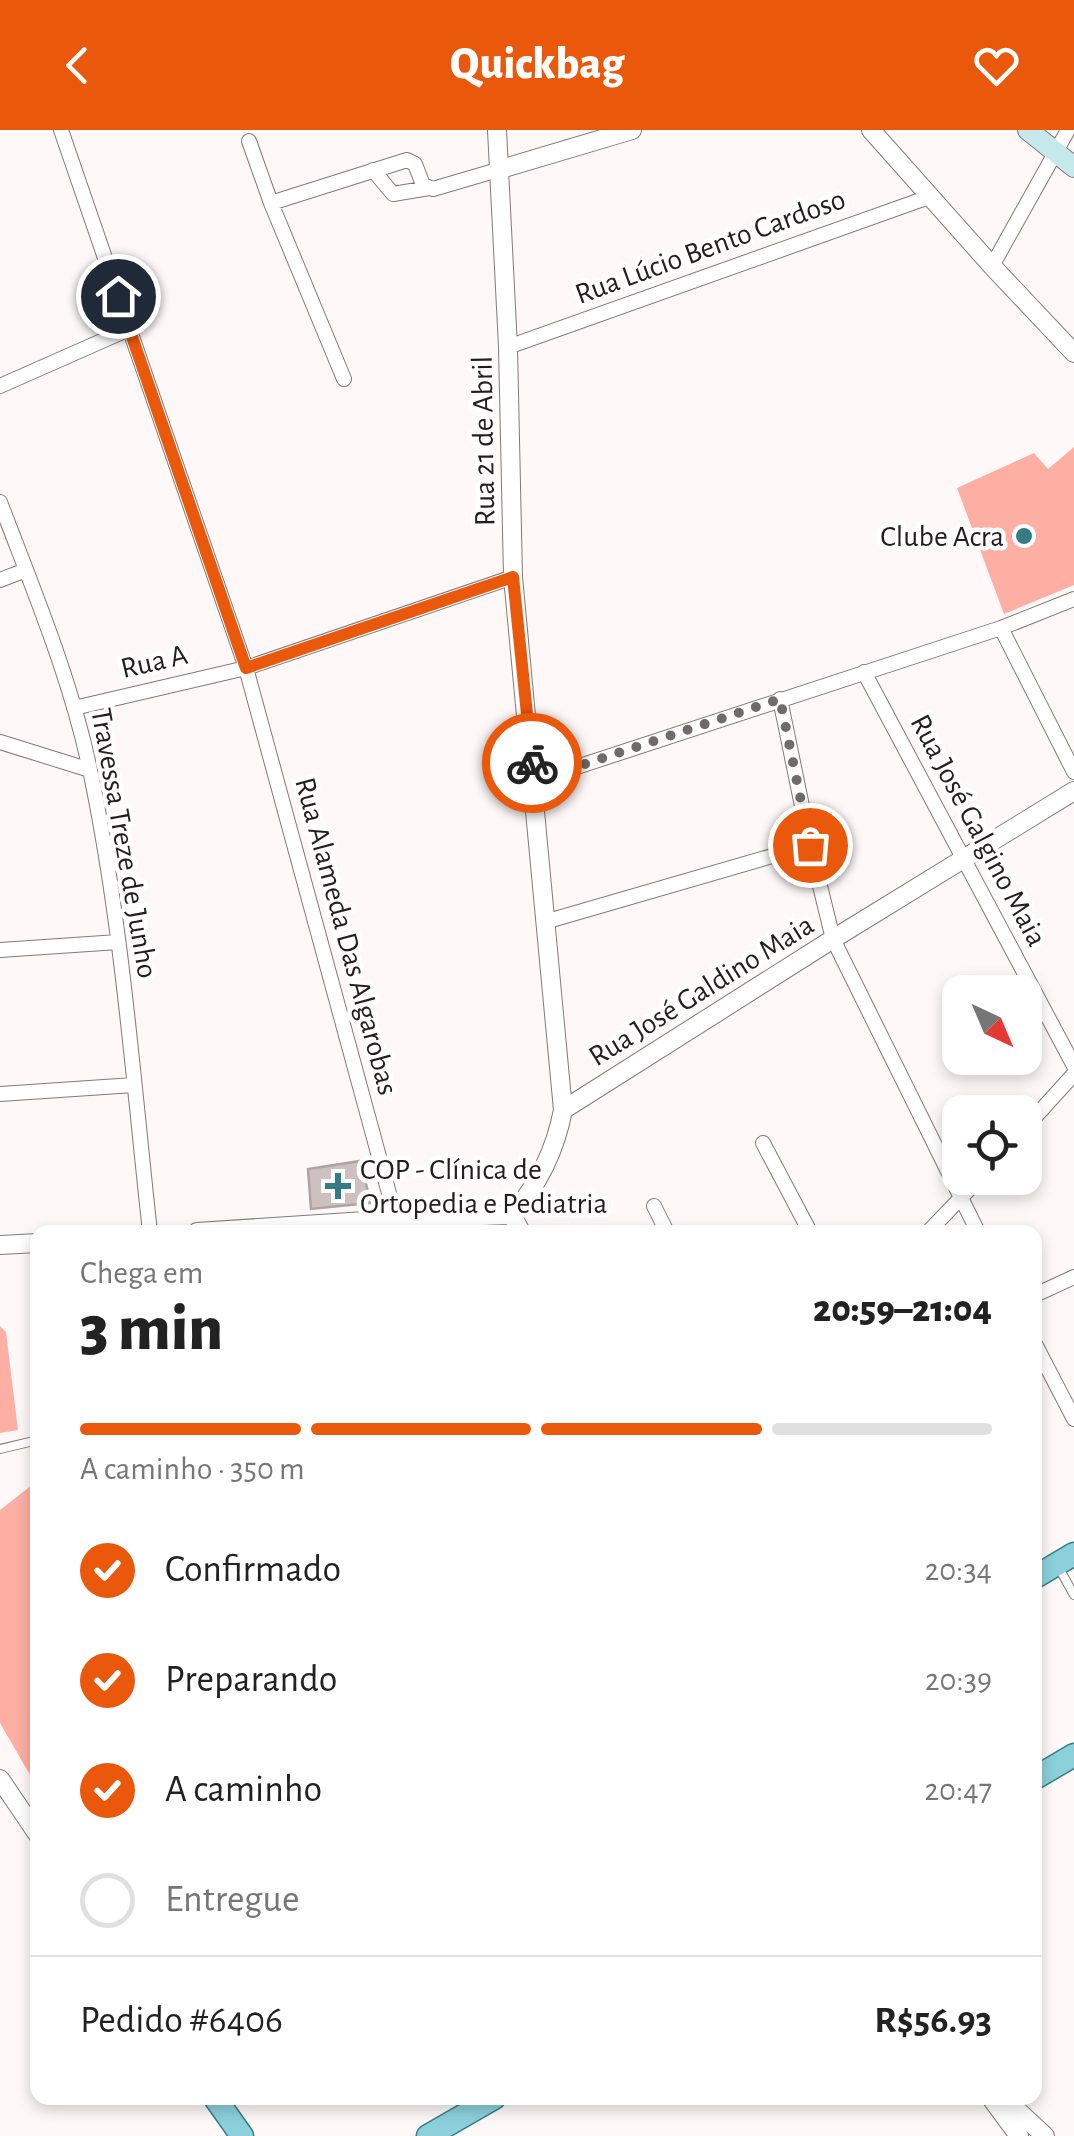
<!DOCTYPE html>
<html lang="pt">
<head>
<meta charset="utf-8">
<style>
  :root { --surface:#fff; --page:#f6f6f6; --text:#222; --muted:#767676; --line:#e0e0e0; --accent:#ea580c }
  body { margin:0; font-family:"Alegreya Sans",sans-serif; background:var(--page); color:var(--text); height:100vh; display:flex; flex-direction:column; font-size:38px; white-space:nowrap }
  * { box-sizing:border-box; margin:0 }
  p { font-size:32px; color:var(--muted) }
  .icon { flex:none; width:55px; height:55px; fill:none; stroke:currentColor; stroke-width:2; stroke-linecap:round; stroke-linejoin:round }
  .map { position:relative; flex:1; overflow:hidden }
  .panel { position:absolute; left:30px; top:1095px; width:1012px; height:880px; display:flex; flex-direction:column; background:var(--surface); border-radius:20px; box-shadow:0 5px 15px #0003 }
  .panel>* { flex:none }
  .needle { width:65px; rotate:136deg }
  .controls { position:absolute; left:942px; top:845px; display:grid; gap:20px }
  .controls a { display:grid; place-items:center; width:100px; height:100px; border-radius:20px; background:var(--surface); box-shadow:0 5px 15px #0003; font-size:50px }
  .pin { position:absolute; display:grid; place-items:center; width:85px; height:85px; color:#fff; margin:-42px; border:5px solid #fff; border-radius:50%; box-shadow:0 2px 10px #0007 }
  .courier { position:absolute; display:grid; place-items:center; width:100px; height:100px; margin:-50px; border:8px solid #ea580c; border-radius:50%; background:#fff; color:#222; box-shadow:0 2px 12px #0007 }
  .head em { font-style:normal; font-weight:800 }
  .head div { display:flex; flex-direction:column-reverse }
  .head { display:flex; align-items:center; justify-content:space-between; height:170px; padding:0 50px }
  h1 { font-size:65px; font-weight:800; line-height:75px }
  .bar { display:grid; grid-template-columns:repeat(4,1fr); gap:15px 10px; align-content:center; height:120px; padding:0 50px }
  .bar i { height:12px; border-radius:8px; background:var(--line) }
  .bar .on { background:var(--accent) }
  .bar p { grid-column:span 4 }
  .line { display:flex; align-items:center; gap:25px; padding:0 50px; border-top:2px solid var(--line) }
  .line div { flex:1 }
  ol { padding:0 50px; list-style:none }
  li { display:flex; align-items:center; gap:30px; height:110px }
  li p { margin-inline-start:auto }
  li .icon { padding:10px; border-radius:50%; background:var(--accent); color:#fff; stroke-width:4 }
  li:last-child { color:var(--muted) }
  li i { width:55px; height:55px; border:5px solid var(--line); border-radius:50% }
  header { display:flex; justify-content:space-between; align-items:center; height:130px; padding:0 50px; background:var(--accent); color:#fff; font-size:45px; font-weight:800 }
  .map>svg:first-child { display:block }
</style>
</head>
<body>
<header><svg class="icon" aria-label="back" viewBox="0 0 24 24"><path d="M15 5l-7 7 7 7"/></svg>Quickbag<svg class="icon" aria-label="heart" viewBox="0 0 24 24"><path d="M12 20l-8-8c-3-5 5-10 8-4 3-6 11-1 8 4z"/></svg></header>
<div class="map">
<svg width="1074" height="2006" viewBox="0 0 1074 2006">
  <rect width="100%" height="100%" fill="#fef9f8"/>
  <path fill="#feafa3" d="M 1074,317 L 1074,455 L 1004,484 L 957,358 L 1034,323 L 1048,339 Z
    M 0,1196 L 6,1202 L 18,1300 L 0,1303 Z
    M 37,1351 L 37,1657 L 0,1593 L 0,1380 Z"/>
  <path fill="#ccc1bf" stroke="#aea3a1" stroke-width="2.5" d="M 360,1031 L 371,1073 L 311,1079 L 308,1039 Z"/>
  <g fill="none" stroke-linecap="round" stroke-linejoin="round">
    <g stroke="#837977" stroke-width="10">
      <path id="service" d="M 0,1319 L 38,1310
        M 1059,1438 L 1074,1465"/>
    </g>
    <g stroke="#837977" stroke-width="16">
      <path id="minor" d="M 61,0 L 246,538 L 396,1089
        M 249,11 L 271,73 L 344,249
        M 373,40 L 393,64 L 429,58
        M 271,73 L 407,30 L 415,34 L 423,55 L 433,59 L 501,39
        M 992,136 L 1068,0
        M 508,217 L 929,67
        M 0,256 L 129,199
        M 0,372 C 33,459 71,549 90,640 C 122,792 133,949 150,1102
        M 0,450 L 26,440
        M 1001,498 L 1074,642
        M 864,542 L 1074,936
        M 780,569 L 810,715 L 833,809 L 978,1102
        M 74,578 L 246,538 L 513,447
        M 0,612 L 90,640
        M 534,651 L 1001,498 L 1074,469
        M 548,791 L 810,715
        M 0,820 L 118,812
        M 0,964 L 134,955
        M 1025,998 L 1074,944
        M 763,1013 L 810,1102
        M 654,1076 L 667,1102
        M 928,1102 L 980,1048
        M 1035,1165 L 1074,1147
        M 1035,1214 L 1074,1289"/>
    </g>
    <g stroke="#837977" stroke-width="20">
      <path id="tertiary" d="M 497,0 L 508,217 L 513,447 L 563,980 C 555,1021 539,1053 512,1085
        M 871,0 L 992,136 L 1074,223
        M 501,39 L 632,0
        M 563,980 L 833,809 L 1074,661
        M 197,1102 L 396,1089 L 512,1085 L 521,1102
        M 0,1115 L 38,1113
        M 0,1649 L 38,1705
        M 991,1968 L 1019,2006
        M 1004,1968 L 1045,2006"/>
    </g>
    <g stroke="#837977" stroke-width="22">
      <path id="secondary" d="M 1028,0 L 1074,37"/>
    </g>
    <g stroke="#347e88" stroke-width="25">
      <path id="primary" d="M 1035,1447 L 1074,1424
        M 1035,1648 L 1074,1625
        M 215,1968 L 242,2006
        M 428,2006 L 494,1968"/>
    </g>
    <use href="#service" stroke="#fff" stroke-width="8"/>
    <use href="#minor" stroke="#fff" stroke-width="14"/>
    <use href="#tertiary" stroke="#fff" stroke-width="18"/>
    <use href="#secondary" stroke="#c5e8ec" stroke-width="20"/>
    <use href="#primary" stroke="#8bd0da" stroke-width="22"/>
  </g>
  <g fill="none" stroke-linecap="round" stroke-linejoin="round">
    <path stroke="#706b6a" stroke-width="10" stroke-dasharray="0 18" d="M 532,633 L 534,651 L 780,569 L 810,715"/>
    <path stroke="#ea580c" stroke-width="12" d="M 118,166 L 246,538 L 513,447 L 532,633"/>
  </g>
  <g fill="#347b85" stroke="#fff" stroke-width="4">
    <circle cx="1024" cy="406" r="10"/>
    <path d="M333 1041h10v10h10v10h-10v10h-10v-10h-10v-10h10z"/>
  </g>
  <g text-anchor="middle" stroke-width="9" stroke-linejoin="round" paint-order="stroke">
    <g font-size="30" fill="#231e1e" stroke="#fff">
      <text transform="translate(710 116) rotate(-20)" y="10">Rua Lúcio Bento Cardoso</text>
      <text transform="translate(483 311) rotate(-91)" y="10">Rua 21 de Abril</text>
      <text transform="translate(154 531) rotate(-13)" y="10">Rua A</text>
      <text transform="translate(979 700) rotate(62)" y="10">Rua José Galgino Maia</text>
      <text transform="translate(125 713) rotate(80)" y="10">Travessa Treze de Junho</text>
      <text transform="translate(347 806) rotate(75)" y="10">Rua Alameda Das Algarobas</text>
      <text transform="translate(701 860) rotate(-32)" y="10">Rua José Galdino Maia</text>
    </g>
    <g font-size="30" fill="#231e1e" stroke="#fff" text-anchor="end">
      <text x="1004" y="416">Clube Acra</text>
      <text x="360" y="1049" text-anchor="start">COP - Clínica de<tspan x="360" dy="34">Ortopedia e Pediatria</tspan></text>
    </g>
  </g>
</svg>
<div class="controls">
<a><svg class="needle" viewBox="-14 -14 28 28"><path d="M0-13l5 13h-10z" fill="#e53935"/><path d="M0 13l5-13h-10z" fill="#767676"/></svg></a>
<a><svg class="icon" aria-label="locate" viewBox="0 0 24 24"><circle cx="12" cy="12" r="6"/><path d="M12 2v4M12 18v4M2 12h4M18 12h4"/></svg></a>
</div>
<div class="pin" style="left:810px;top:715px;background:#ea580c"><svg class="icon" aria-label="bag" viewBox="0 0 24 24"><path d="M5 8h14l-1 12H6zM9 8a3 3 0 0 1 6 0"/></svg></div>
<div class="pin" style="left:118px;top:166px;background:#1f2937"><svg class="icon" aria-label="home" viewBox="0 0 24 24"><path d="M3 11l9-7 9 7M6 9v11h12V9"/></svg></div>
<div class="courier" style="left:532px;top:633px"><svg class="icon" aria-label="bike" viewBox="0 0 24 24"><circle cx="6" cy="16" r="4"/><circle cx="18" cy="16" r="4"/><path d="M6 16l4-8h5l3 8M10 8l3 8H6M13 5h3"/></svg></div>
<section class="panel">
<div class="head"><div><h1>3 min</h1><p>Chega em</p></div><em>20:59–21:04</em></div>
<div class="bar"><i class="on"></i><i class="on"></i><i class="on"></i><i></i><p>A caminho · 350 m</p></div>
<ol>
<li><svg class="icon" aria-label="check" viewBox="0 0 24 24"><path d="M5 12l5 5 9-10"/></svg>Confirmado<p>20:34</p></li>
<li><svg class="icon" aria-label="check" viewBox="0 0 24 24"><path d="M5 12l5 5 9-10"/></svg>Preparando<p>20:39</p></li>
<li><svg class="icon" aria-label="check" viewBox="0 0 24 24"><path d="M5 12l5 5 9-10"/></svg>A caminho<p>20:47</p></li>
<li><i></i>Entregue</li>
</ol>
<div class="line" style="height:130px"><div>Pedido #6406</div><b>R$56.93</b></div>
</section>
</div>
</body>
</html>
